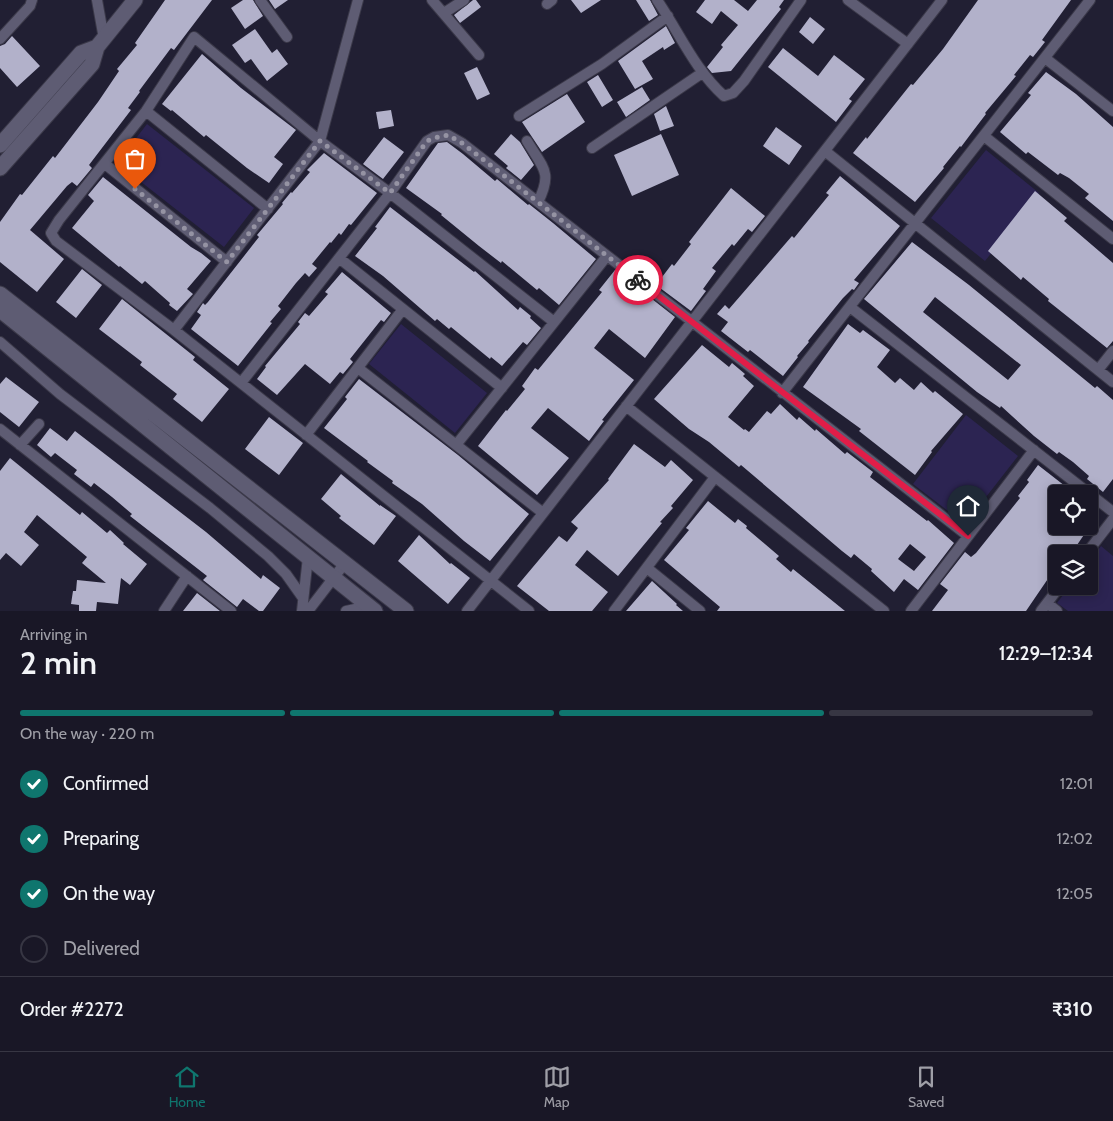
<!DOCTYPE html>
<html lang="en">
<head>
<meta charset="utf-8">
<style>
  :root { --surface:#191726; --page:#262432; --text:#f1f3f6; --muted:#9f9fa7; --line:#373643; --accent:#0f766e }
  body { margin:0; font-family:Cabin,sans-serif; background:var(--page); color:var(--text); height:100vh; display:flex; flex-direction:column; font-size:19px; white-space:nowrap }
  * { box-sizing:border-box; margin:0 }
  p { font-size:16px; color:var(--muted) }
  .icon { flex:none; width:28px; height:28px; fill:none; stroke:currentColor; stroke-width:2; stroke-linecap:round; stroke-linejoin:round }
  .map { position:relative; height:611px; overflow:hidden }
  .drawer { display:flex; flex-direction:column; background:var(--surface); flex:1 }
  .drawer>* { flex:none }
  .buttons { position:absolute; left:1048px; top:485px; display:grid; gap:10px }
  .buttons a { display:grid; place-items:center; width:50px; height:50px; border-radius:5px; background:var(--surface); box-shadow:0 2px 12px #0003,0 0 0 1px var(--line); font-size:25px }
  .pin { position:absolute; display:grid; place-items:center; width:42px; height:42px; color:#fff; margin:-51px -21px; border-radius:50% 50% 50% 0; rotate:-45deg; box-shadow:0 0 5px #0007 }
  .pin .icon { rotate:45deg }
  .courier { position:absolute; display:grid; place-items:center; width:50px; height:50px; margin:-25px; border:4px solid #e11d48; border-radius:50%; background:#fff; color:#222; box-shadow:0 1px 6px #0007 }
  .summary em { font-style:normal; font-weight:600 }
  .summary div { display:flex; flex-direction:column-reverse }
  .summary { display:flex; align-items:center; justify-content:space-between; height:85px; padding:0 20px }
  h1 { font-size:32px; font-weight:600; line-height:38px }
  .bar { display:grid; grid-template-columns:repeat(4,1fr); gap:8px 5px; align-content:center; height:60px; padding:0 20px }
  .bar i { height:6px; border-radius:4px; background:var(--line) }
  .bar .selected { background:var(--accent) }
  .bar p { grid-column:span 4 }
  .line { display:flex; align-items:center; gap:12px; padding:0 20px; border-top:1px solid var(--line) }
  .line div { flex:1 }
  ol { padding:0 20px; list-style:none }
  li { display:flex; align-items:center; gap:15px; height:55px }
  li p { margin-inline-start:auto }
  li .icon { padding:5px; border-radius:50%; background:var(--accent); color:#fff; stroke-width:4 }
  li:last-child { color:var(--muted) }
  li i { width:28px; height:28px; border:2px solid var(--line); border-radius:50% }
  .tab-bar { display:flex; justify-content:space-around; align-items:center; height:70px; border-top:1px solid var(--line); background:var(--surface); font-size:14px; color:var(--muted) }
  .tab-bar a { display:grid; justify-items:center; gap:2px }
  .tab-bar .selected { color:var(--accent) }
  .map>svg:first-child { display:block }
</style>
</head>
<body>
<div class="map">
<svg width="1113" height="611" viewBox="0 0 1113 611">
  <rect width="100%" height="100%" fill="#211f33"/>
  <path fill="#2c2452" d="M 147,124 L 254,208 L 224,247 L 117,163 Z
    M 986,150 L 1039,193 L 985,261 L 931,218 Z
    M 401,324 L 487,393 L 455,433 L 369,364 Z
    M 966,415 L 1018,456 L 965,524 L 913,484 Z
    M 1101,546 L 1113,556 L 1113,611 L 1068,611 L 1057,603 L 1070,586 L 1089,586 L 1089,562 Z"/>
  <path fill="#b2b1ca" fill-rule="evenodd" d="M 165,0 L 212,0 L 174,50 L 171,48 L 139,91 L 140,92 L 128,108 L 131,110 L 89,165 L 92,168 L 77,186 L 72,182 L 67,186 L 30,230 L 64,259 L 37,292 L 0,262 L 0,222 L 20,194 L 22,195 L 53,156 L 55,158 L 98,102 L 119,71 L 117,69 L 137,45 L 135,43 Z
    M 243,0 L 253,0 L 263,16 L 245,29 L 231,8 Z
    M 269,0 L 288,0 L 275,9 Z
    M 473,0 L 476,0 L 481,7 L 460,23 L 454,15 Z
    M 571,0 L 601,0 L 581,13 Z
    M 636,0 L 650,0 L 658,15 L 649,21 Z
    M 705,0 L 734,0 L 748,11 L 757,0 L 784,0 L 779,7 L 781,9 L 731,71 L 712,73 L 707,67 L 723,47 L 721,45 L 738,25 L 721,11 L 712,24 L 696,12 Z
    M 978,0 L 1071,0 L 1042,40 L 1045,42 L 1033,57 L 1030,55 L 1014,75 L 1016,76 L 985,113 L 986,114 L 973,131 L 961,147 L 960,146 L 943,167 L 944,168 L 915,202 L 853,153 L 866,137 L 867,139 L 911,84 L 913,85 L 943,49 Z
    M 810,17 L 825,29 L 813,44 L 799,32 Z
    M 666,26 L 675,43 L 664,50 L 663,47 L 642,61 L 653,79 L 635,89 L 618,61 Z
    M 255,29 L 272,53 L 277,49 L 288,64 L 267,81 L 251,59 L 245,63 L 232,45 Z
    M 12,36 L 40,66 L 17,87 L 0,68 L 0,46 L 5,44 Z
    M 783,48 L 818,76 L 834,55 L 865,79 L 849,99 L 852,101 L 836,122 L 768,67 Z
    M 202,54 L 241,88 L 296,130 L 274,157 L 283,164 L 269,183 L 247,168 L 206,135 L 204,137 L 172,110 L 171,111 L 162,104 Z
    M 477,67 L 490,94 L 477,100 L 464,73 Z
    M 1046,72 L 1076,94 L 1113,127 L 1113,221 L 1085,198 L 1089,194 L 1069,178 L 1060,173 L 1058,175 L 1028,152 L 1026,154 L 1000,132 L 1031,95 L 1028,93 Z
    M 598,75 L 613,100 L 602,107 L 587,82 Z
    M 642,87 L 650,100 L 626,117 L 617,102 Z
    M 567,94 L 585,122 L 542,152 L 522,122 Z
    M 666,106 L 674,126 L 660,131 L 654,114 Z
    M 391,110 L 394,126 L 379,129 L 376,112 Z
    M 776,127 L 802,146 L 789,165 L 763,146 Z
    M 511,134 L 520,142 L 534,165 L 521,180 L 506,168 L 508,166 L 494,154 Z
    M 661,134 L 679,175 L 632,196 L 614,155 Z
    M 384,137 L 404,152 L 383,179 L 363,164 Z
    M 447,142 L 463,154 L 495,181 L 497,179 L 528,205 L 529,204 L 553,223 L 596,259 L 559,305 L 539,288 L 537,290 L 502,261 L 501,263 L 479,246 L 441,215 L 442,214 L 406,188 L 438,143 Z
    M 324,153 L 377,193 L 351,225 L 349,224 L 341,235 L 339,233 L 331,243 L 330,242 L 312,264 L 317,268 L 309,277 L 305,273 L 296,283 L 278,306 L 281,309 L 270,322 L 272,323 L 238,366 L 191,329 L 201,315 L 197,312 L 203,303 L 205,305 L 208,302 L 259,237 L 257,235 L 283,204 L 282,203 L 291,192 L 292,193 L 310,172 L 307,170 Z
    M 840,176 L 900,226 L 854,280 L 859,283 L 854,290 L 852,289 L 843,298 L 808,341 L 809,342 L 797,356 L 798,357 L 783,376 L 750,350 L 748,352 L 721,331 L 728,322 L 717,314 L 725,305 L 729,309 L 792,236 L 794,238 L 829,195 L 826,193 Z
    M 103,177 L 191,247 L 201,253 L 211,261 L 187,289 L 193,294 L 177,311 L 169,305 L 170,303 L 145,281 L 142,284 L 120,266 L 119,267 L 72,228 L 94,201 L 88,195 Z
    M 731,188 L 765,216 L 752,232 L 748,229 L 734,246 L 732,244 L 712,268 L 716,271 L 703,289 L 706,291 L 691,311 L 656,285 L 672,264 L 674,266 L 691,244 L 689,242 Z
    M 1035,191 L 1067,218 L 1064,221 L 1113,263 L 1113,341 L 1107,348 L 1048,301 L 1049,299 L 1023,277 L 1021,280 L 988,251 Z
    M 390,207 L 474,272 L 475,271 L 518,310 L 520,307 L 531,316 L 530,318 L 541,328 L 527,345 L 523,342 L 502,366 L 491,357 L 490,359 L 451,327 L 449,329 L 437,319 L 435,321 L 383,276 L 355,256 L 377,228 L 375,227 Z
    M 912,242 L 969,285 L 1095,388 L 1097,386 L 1113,400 L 1113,479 L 1103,492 L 1087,479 L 1089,476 L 1073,462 L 1059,452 L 1057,454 L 1034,436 L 1001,406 L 1000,408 L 977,392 L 864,299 ZM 935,297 L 1021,365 L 1008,380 L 923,312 Z
    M 82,269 L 102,285 L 76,318 L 56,302 Z
    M 615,270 L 675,317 L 645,358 L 609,329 L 594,348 L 634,380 L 602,420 L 604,421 L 589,441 L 548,408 L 531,428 L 569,458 L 537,495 L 478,446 L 506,410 L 507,411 L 525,389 L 522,386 L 535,368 L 538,370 L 602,292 L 599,290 Z
    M 342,272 L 391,313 L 384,322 L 381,320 L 350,359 L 353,362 L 343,374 L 340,372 L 330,384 L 305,364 L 277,395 L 257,379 L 266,367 L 265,366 L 300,324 L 298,322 L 305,313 L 309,316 L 328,294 L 325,292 Z
    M 122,299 L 195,357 L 193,360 L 229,389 L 202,422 L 173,399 L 177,394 L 140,365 L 142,362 L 99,329 Z
    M 848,324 L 860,333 L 863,330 L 890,350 L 877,367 L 895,383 L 900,378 L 914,390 L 921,382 L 933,393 L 935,391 L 963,414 L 931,451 L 932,452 L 915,475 L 859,431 L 861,429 L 803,387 Z
    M 702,345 L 729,367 L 732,363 L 745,374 L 743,376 L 754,386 L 728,417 L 744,430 L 745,429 L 749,432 L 767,411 L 771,414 L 780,404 L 797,420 L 799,417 L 815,431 L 816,429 L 845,454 L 847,452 L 873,472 L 870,477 L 927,521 L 928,520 L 954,543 L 918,590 L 904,579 L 894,592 L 871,571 L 872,569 L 854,554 L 851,558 L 842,551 L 741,465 L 739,467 L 709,442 L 689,429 L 654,399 ZM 910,544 L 926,557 L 914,571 L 898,559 Z
    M 6,377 L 39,402 L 19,427 L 0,412 L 0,384 Z
    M 359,379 L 458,455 L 529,514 L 490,561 L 464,541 L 422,504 L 392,483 L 393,481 L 367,462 L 368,461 L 324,428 L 347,399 L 345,397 Z
    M 269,417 L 303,443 L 279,475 L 245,449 Z
    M 50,428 L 67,441 L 75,431 L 206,532 L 261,579 L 263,575 L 280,588 L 263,611 L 259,611 L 243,599 L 237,607 L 203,580 L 207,576 L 130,516 L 132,514 L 112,497 L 94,483 L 91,487 L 74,474 L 77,470 L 55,453 L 51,457 L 37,445 Z
    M 634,444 L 665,467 L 671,460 L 693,480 L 671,506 L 673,508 L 660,522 L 662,523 L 618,576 L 587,550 L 575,565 L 608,592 L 592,611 L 549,611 L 517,586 L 559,536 L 567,542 L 578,528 L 571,522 L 609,480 L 608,479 Z
    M 10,458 L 80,515 L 82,512 L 107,533 L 110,530 L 124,543 L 123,544 L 147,564 L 130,585 L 121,578 L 118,604 L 97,602 L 96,611 L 79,611 L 79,605 L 71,604 L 73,591 L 76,591 L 77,580 L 106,583 L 82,563 L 87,557 L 37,515 L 24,532 L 39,545 L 21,566 L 6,553 L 0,560 L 0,471 Z
    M 1038,465 L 1065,486 L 1059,494 L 1056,494 L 1056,498 L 1053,502 L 1056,505 L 1056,526 L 1090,526 L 1077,545 L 1070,554 L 1056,554 L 1056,567 L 1026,611 L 932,611 L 948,590 L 940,584 L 965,552 L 971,557 L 976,553 L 1020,498 L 1018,496 L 1029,482 L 1027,480 Z
    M 341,474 L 380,506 L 380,505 L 396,516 L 374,545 L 339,518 L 341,516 L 321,499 Z
    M 708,501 L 735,523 L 738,519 L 747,526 L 746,528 L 779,556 L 776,559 L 791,572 L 793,569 L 845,611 L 717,611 L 720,607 L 664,560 L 689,530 L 686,528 Z
    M 419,535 L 450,564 L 451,563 L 470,578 L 448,604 L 398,561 Z
    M 652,581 L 677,604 L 676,605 L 683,611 L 626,611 Z
    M 197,593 L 220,611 L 183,611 Z"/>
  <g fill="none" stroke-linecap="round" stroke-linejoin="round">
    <g stroke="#3b3949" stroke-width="12">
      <path id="street" d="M 97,0 L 104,39
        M 260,0 L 287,37
        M 432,0 L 479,55
        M 657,0 C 679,32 695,70 724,96 L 733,93 L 744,81 L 801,0
        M 848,0 L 908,44
        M 547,4 L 552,0
        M 444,13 L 464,0
        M 0,39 L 30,6 L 32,0
        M 1045,58 L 1113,111
        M 146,111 L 268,209
        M 519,116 L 602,64 L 668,16
        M 984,136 L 1113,239
        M 527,141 C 543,168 553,172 538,202
        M 592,148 L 702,73
        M 825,151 L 1113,382
        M 105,164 L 227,262
        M 339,258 L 502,388
        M 850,307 L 1113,512
        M 174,330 L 320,141 L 358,0
        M 0,342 L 60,394 L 210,508 L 268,556 L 286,574 L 303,598
        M 358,368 L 543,513
        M 1098,370 L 1113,351
        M 241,383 L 390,193 L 427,141 L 434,137 L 448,135 L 462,143 L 968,536
        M 782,393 L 1090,0
        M 626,406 L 884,611
        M 0,429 L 231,611
        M 306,435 L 403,309
        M 20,445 L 39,424
        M 456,445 L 607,256
        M 1086,554 L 1113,519
        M 647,568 L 700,611
        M 1047,603 L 1057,611
        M 164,611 L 187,576
        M 302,611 L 308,557
        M 308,611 L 345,563
        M 346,611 L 369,606
        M 467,611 L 942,0
        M 529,611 L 174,330 L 56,241 L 51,233 L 59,220 L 146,111 L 194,37 L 320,141 L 390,193 L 554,322
        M 614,611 L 715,477
        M 911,611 L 1034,450
        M 1041,611 L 1060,586"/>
    </g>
    <g stroke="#3b3949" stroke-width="17">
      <path id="secondary" d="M 0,145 L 81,53 L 97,47
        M 0,168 L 92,64 L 97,47 L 135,0
        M 0,294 L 406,611
        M 0,310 L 375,611"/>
    </g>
    <use href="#street" stroke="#5e5c73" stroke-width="10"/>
    <use href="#secondary" stroke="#5e5c73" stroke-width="15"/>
  </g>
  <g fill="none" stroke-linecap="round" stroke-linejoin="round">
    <path stroke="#9593a3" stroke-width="5" stroke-dasharray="0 9" d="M 135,189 L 227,262 L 320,141 L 390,193 L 427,141 L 434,138 L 448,135 L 462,143 L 638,280"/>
    <path stroke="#e11d48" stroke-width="6" d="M 638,280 L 968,536"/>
  </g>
</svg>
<div class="buttons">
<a><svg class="icon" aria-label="locate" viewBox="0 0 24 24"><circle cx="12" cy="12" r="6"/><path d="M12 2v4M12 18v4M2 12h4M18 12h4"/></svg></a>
<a><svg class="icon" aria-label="layers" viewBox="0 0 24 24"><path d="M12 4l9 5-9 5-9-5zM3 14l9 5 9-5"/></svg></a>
</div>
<div class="pin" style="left:135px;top:189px;background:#ea580c"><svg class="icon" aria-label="bag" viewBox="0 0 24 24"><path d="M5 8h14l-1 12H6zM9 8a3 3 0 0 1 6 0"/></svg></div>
<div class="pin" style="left:968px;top:536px;background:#1f2937"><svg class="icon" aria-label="home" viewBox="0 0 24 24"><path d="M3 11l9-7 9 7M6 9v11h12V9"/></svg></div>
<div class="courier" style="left:638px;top:280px"><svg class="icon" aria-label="bike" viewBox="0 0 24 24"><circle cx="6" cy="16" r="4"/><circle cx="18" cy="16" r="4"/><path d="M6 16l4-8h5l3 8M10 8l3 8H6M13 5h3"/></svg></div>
</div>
<section class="drawer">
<div class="summary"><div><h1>2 min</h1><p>Arriving in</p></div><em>12:29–12:34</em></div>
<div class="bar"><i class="selected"></i><i class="selected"></i><i class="selected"></i><i></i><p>On the way · 220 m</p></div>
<ol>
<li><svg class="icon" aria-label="check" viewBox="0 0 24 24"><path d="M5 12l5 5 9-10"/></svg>Confirmed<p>12:01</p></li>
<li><svg class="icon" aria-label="check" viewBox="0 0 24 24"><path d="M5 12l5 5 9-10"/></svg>Preparing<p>12:02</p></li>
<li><svg class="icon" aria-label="check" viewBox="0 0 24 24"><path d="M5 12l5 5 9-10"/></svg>On the way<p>12:05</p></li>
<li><i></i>Delivered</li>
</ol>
<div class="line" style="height:65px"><div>Order #2272</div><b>₹310</b></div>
</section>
<nav class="tab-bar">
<a class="selected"><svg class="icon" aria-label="home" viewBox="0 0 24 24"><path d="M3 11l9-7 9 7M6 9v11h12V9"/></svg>Home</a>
<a><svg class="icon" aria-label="map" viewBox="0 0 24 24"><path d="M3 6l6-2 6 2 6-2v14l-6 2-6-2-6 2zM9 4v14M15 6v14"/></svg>Map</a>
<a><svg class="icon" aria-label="saved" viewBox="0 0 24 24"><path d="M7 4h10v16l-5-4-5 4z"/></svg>Saved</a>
</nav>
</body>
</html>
